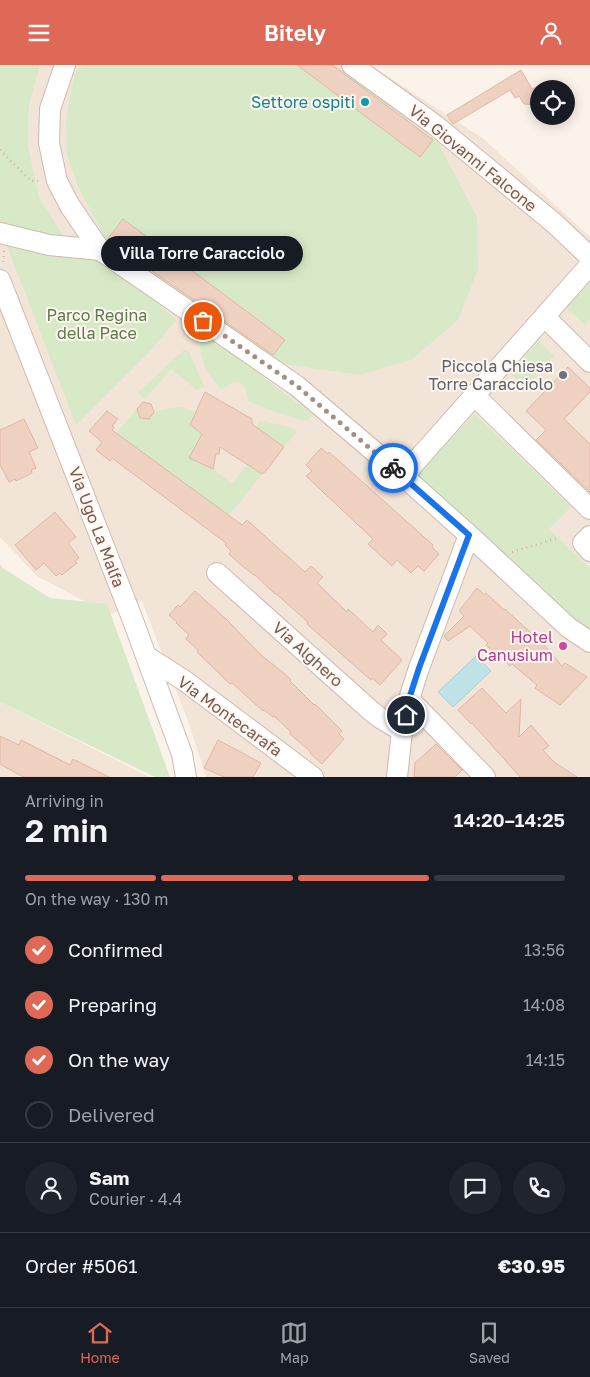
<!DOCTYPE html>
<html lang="en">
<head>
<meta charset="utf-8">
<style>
  :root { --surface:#171b24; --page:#20242c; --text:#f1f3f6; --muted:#9ea1a6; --line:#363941; --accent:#de6956 }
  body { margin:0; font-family:"Golos Text",sans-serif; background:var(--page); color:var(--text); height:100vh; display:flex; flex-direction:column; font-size:19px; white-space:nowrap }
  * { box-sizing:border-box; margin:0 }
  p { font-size:16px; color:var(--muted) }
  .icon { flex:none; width:28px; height:28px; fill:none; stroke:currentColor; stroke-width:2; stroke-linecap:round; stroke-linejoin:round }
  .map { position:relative; height:712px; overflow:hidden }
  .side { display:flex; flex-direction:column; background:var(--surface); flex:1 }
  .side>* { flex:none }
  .fabs { position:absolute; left:530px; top:15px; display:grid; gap:10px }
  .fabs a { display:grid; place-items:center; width:45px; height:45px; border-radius:50%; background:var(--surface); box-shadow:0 2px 12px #0003; font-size:25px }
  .pin { position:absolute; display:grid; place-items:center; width:42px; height:42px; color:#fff; margin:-21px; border:2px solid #fff; border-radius:50%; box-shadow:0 1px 5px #0007 }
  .courier { position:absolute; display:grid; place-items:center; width:50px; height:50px; margin:-25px; border:4px solid #1a73e8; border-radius:50%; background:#fff; color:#222; box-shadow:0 1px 6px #0007 }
  .bubble { position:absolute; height:35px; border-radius:18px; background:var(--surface); box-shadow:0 2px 12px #0003; font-size:16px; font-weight:600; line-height:35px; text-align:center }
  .headline em { font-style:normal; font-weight:600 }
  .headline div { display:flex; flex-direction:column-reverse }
  .headline { display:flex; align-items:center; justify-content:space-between; height:85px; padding:0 25px }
  h1 { font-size:32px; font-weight:600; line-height:38px }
  .bar { display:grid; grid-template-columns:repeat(4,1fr); gap:8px 5px; align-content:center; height:60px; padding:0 25px }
  .bar i { height:6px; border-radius:4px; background:var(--line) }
  .bar .active { background:var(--accent) }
  .bar p { grid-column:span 4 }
  .line { display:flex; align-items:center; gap:12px; padding:0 25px; border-top:1px solid var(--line) }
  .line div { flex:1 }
  .round { display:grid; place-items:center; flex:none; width:52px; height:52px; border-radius:26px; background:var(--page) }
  ol { padding:0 25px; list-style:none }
  li { display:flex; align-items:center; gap:15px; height:55px }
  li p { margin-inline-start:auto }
  li .icon { padding:5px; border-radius:50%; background:var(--accent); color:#fff; stroke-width:4 }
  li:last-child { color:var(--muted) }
  li i { width:28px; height:28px; border:2px solid var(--line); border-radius:50% }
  header { display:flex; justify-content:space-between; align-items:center; height:65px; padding:0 25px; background:var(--accent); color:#fff; font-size:22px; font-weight:600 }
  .dock { display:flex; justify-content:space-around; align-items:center; height:70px; border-top:1px solid var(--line); background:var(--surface); font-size:14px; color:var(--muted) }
  .dock a { display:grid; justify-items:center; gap:2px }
  .dock .active { color:var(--accent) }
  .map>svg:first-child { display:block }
</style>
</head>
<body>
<header><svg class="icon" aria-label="menu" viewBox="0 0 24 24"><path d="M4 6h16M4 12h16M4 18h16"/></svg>Bitely<svg class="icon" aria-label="person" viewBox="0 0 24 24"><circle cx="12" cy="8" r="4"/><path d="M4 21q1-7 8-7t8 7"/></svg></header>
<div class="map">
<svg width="590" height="712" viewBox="0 0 590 712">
  <rect width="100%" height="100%" fill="#fbf3e9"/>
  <path fill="#f3e4d8" d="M 0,0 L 370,0 L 484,74 L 590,172 L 590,712 L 206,712 L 188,656 L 142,536 L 110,550 L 37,511 L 0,472 Z
    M 0,637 L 150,712 L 0,712 Z"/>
  <path fill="#d8e9c8" d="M 0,0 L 40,0 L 29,39 L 28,81 L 39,132 L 70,182 L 100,185 L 176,255 L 152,284 L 76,360 L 0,163 Z
    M 82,0 L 336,0 L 438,77 L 477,152 L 478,204 L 458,255 L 411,295 L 359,310 L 270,297 L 106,175 L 78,121 L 67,91 L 66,56 L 74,10 Z
    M 590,218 L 590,254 L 585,260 L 567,243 Z
    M 203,266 L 313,350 L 310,353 L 306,356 L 274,347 L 248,336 C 247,316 236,311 222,325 C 208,313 193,283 203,266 Z
    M 539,276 L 554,291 L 525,322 L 510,308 Z
    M 184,285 L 189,287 L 205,323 L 202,322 L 197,325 L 171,304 L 145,334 L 137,328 Z
    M 181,342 L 196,347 L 202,369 L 189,393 L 213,404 L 232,419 L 247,400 L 262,409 L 229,451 L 116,368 L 137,344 L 149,354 L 155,347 L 164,344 Z
    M 475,349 L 571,442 L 549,464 L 590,503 L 590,569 L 583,565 L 417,409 Z
    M 261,355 L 295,364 L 296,365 L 296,368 L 284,382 L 256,362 Z
    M 0,499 L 3,503 L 50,533 L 107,539 L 170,712 L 155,712 L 0,637 Z"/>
  <path fill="#bee2e5" stroke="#a5d2d6" d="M 476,591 L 491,606 L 453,642 L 438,627 Z"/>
  <path fill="#efd1c2" stroke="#e1b6a4" d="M 297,0 L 332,0 L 433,75 L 420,92 Z
    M 521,5 L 532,24 L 539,21 L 539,40 L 524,39 L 519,31 L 515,33 L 510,25 L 453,59 L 452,58 L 447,50 Z
    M 123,154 L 285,275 L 273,290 L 109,176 L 107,175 Z
    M 568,302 L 590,323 L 590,327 L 564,354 L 590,379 L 590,427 L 536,375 L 546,365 L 526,346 Z
    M 205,327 L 252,354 L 252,359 L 284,382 L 267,405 L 262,409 L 220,382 L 219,389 L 216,389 L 213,404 L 189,393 L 202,369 L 190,360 Z
    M 143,337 L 151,339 L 154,347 L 149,354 L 140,353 L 137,344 Z
    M 107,346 L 118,354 L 112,361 L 114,362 L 112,365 L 242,460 L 247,455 L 305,507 L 311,501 L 323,512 L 317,518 L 347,547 L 348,544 L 373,567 L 378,560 L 387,569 L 381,575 L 402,595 L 380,620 L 372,613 L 371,615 L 307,559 L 308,557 L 275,528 L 275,529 L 255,510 L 254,510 L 241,500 L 229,489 L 231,486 L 225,480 L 226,478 L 112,393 L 110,396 L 96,385 L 102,377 L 89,366 Z
    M 24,354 L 38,383 L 29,387 L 36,403 L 31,405 L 32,408 L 16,416 L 15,414 L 9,417 L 0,400 L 0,365 Z
    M 321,383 L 328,389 L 329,387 L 433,480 L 432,482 L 439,489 L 424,506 L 418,501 L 411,508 L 397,495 L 392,501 L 368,479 L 373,474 L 306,411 L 312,406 L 306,400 Z
    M 55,447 L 76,472 L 68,478 L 79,493 L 75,496 L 77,498 L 62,510 L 60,508 L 56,511 L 44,498 L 36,505 L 15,480 Z
    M 477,523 L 485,530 L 486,528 L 504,545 L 505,544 L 544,580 L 562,601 L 565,598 L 587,612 L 560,640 L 535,623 L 537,620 L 512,599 L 510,601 L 486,580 L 488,578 L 470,561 L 448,576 L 444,571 L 464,551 L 459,546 Z
    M 195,526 L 227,555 L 262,591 L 284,608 L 291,615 L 290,616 L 314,640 L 315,639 L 342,666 L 339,669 L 344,674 L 322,699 L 310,688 L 311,687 L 290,669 L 291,667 L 274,651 L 273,652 L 264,645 L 263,646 L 232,618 L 230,619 L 197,587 L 198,585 L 186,574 L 189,570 L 176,558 L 177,557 L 169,550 L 178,540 L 180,542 Z
    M 482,623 L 506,648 L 521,634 L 519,672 L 531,660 L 549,681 L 543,685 L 554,697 L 577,712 L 520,712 L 472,658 L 471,659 L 458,645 Z
    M 0,671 L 19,680 L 21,675 L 70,700 L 73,694 L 109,712 L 23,712 L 0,699 Z
    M 218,675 L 261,698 L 253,712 L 224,712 L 204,703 Z
    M 436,679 L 462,705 L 455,712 L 414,712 L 415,698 Z"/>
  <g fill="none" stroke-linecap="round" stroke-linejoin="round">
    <g stroke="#cdbab0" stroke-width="22">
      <path id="minor" d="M 65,0 L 50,44 L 49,78 L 57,116 L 70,141 L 100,185
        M 352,0 L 435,60 L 554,158 L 590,192
        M 0,168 L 49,180 L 100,185 L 297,321 L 403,411 L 469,470 L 569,563 L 590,577
        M 0,215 L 132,553 L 182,689 L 186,712
        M 545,252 L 590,297
        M 475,331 L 590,444
        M 403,411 L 590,200
        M 590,471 L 583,478 L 590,486
        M 217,508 L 370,645 L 380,653 L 402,666
        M 146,591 L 185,616 L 313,712
        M 409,634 L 485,712
        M 397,712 L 402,666 L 409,634 L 419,603 L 469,470"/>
    </g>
    <path stroke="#d5b4a5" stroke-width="2.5" stroke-dasharray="1 4" stroke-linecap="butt" d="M 0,85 L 31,116 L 40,116
      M 3,197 L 4,186
      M 512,487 L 558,473"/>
    <use href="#minor" stroke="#fff" stroke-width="20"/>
  </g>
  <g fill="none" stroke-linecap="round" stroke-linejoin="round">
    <path stroke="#a48f84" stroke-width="5" stroke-dasharray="0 9" d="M 203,256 L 297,321 L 393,403"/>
    <path stroke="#1a73e8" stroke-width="6" d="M 393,403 L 469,470 L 419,603 L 409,634 L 406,650"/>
  </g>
  <circle fill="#0f9aa8" stroke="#fef7f0" stroke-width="2" cx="365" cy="37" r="5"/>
  <circle fill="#6b7280" stroke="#fef7f0" stroke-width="2" cx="563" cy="310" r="5"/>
  <circle fill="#d1479c" stroke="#fef7f0" stroke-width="2" cx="563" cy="581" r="5"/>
  <g text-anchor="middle" stroke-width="4" stroke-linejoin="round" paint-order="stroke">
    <g font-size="16" fill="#0d838f" stroke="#fef7f0" text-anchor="end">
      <text x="355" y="43">Settore ospiti</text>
    </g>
    <g font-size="16" fill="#75594e" stroke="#fef7f0">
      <text transform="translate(473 93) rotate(39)" y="6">Via Giovanni Falcone</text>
      <text transform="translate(97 462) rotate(69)" y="6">Via Ugo La Malfa</text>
      <text transform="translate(308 589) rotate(42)" y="6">Via Alghero</text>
      <text transform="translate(230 651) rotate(36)" y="6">Via Montecarafa</text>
    </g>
    <g font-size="16" fill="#5a7a46" stroke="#fef7f0">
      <text x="97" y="256">Parco Regina<tspan x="97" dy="18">della Pace</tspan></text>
    </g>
    <g font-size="16" fill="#5b616d" stroke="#fef7f0" text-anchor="end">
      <text x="553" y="307">Piccola Chiesa<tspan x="553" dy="18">Torre Caracciolo</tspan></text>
    </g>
    <g font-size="16" fill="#b23c85" stroke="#fef7f0" text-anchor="end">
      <text x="553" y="578">Hotel<tspan x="553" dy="18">Canusium</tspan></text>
    </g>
  </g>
</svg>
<div class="fabs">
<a><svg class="icon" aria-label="locate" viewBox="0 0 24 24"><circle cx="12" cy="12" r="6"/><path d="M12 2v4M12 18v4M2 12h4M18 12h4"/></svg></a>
</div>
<div class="pin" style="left:203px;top:256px;background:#ea580c"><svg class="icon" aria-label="bag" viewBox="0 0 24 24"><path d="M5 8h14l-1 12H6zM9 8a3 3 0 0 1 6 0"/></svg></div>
<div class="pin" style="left:406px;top:650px;background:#1f2937"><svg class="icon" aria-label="home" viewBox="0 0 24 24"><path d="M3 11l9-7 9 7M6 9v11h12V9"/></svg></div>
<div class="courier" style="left:393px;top:403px"><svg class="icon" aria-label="bike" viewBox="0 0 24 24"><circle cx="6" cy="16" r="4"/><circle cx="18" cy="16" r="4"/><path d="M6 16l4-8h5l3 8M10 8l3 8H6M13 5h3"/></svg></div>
<div class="bubble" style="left:101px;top:171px;width:202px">Villa Torre Caracciolo</div>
</div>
<section class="side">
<div class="headline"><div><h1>2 min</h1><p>Arriving in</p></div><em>14:20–14:25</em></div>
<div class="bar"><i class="active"></i><i class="active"></i><i class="active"></i><i></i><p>On the way · 130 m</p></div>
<ol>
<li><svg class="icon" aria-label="check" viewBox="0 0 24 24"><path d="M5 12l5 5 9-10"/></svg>Confirmed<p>13:56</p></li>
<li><svg class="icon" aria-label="check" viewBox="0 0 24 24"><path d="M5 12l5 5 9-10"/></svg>Preparing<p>14:08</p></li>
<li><svg class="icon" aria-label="check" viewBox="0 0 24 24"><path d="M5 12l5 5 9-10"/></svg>On the way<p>14:15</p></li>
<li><i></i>Delivered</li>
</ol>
<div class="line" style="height:90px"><a class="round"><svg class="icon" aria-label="person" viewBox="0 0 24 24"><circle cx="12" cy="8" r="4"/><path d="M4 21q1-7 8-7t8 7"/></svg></a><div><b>Sam</b><p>Courier · 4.4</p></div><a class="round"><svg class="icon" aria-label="chat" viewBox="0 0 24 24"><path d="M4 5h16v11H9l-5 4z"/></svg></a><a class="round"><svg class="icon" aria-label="phone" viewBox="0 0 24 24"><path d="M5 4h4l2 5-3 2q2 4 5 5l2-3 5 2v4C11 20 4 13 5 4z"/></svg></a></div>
<div class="line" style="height:65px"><div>Order #5061</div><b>€30.95</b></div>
</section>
<nav class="dock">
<a class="active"><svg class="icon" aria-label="home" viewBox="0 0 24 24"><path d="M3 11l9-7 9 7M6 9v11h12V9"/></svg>Home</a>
<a><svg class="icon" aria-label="map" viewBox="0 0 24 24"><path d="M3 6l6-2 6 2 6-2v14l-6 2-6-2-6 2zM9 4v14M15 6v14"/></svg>Map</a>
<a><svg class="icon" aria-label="saved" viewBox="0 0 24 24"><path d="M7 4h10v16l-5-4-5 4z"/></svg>Saved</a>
</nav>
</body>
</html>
